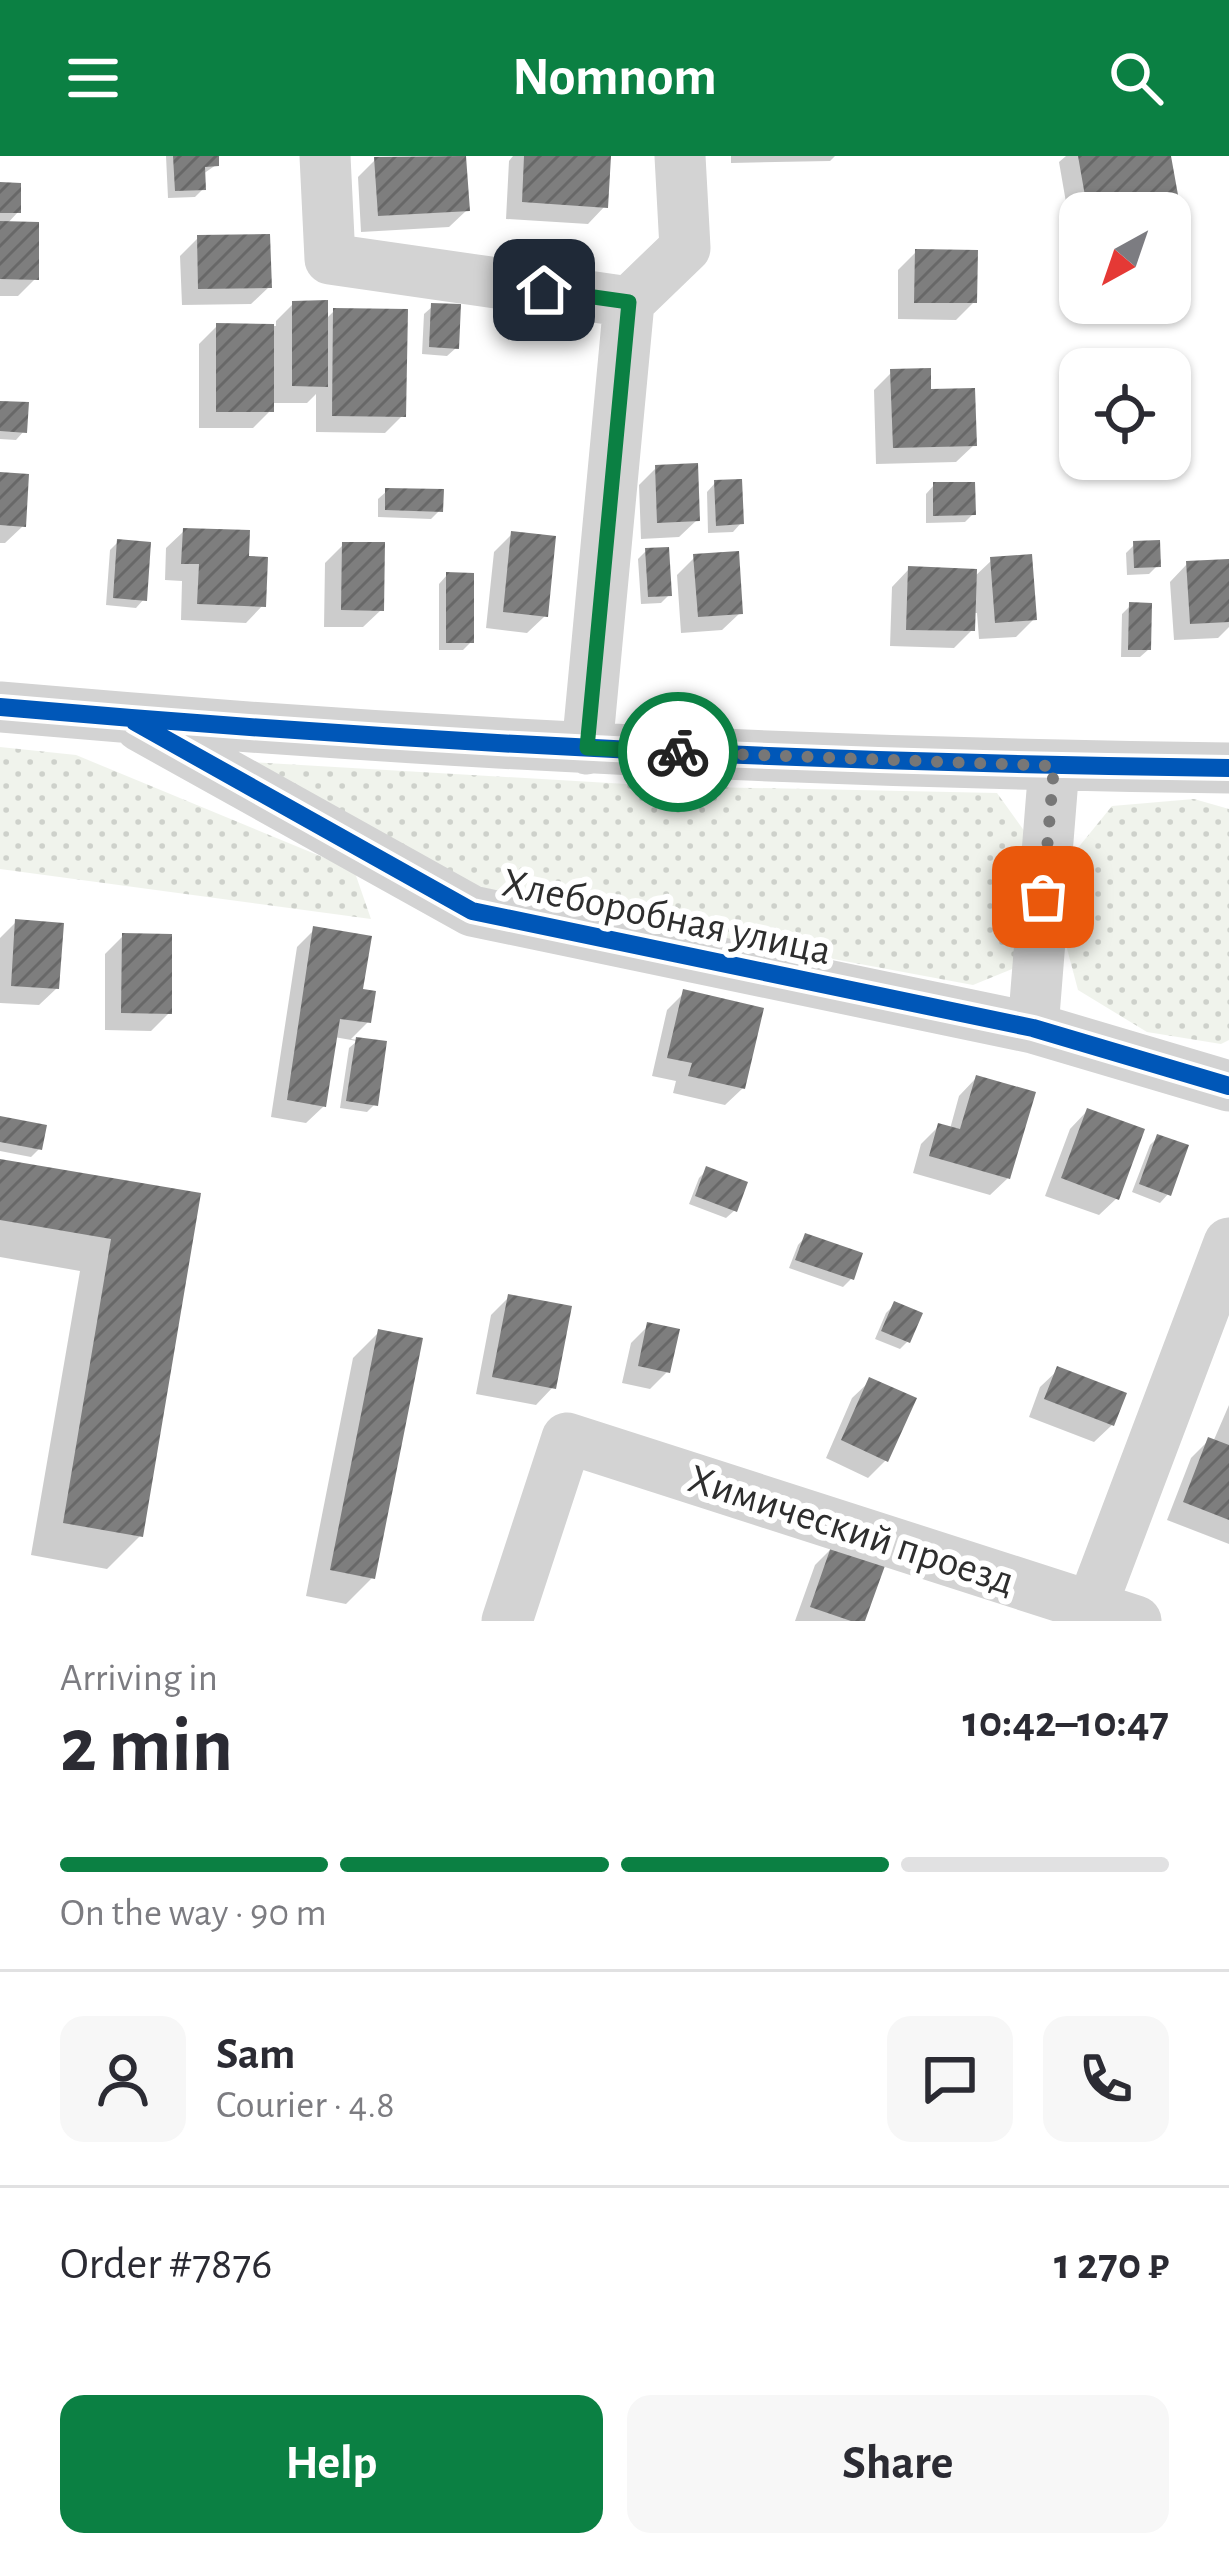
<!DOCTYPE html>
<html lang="en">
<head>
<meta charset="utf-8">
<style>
  :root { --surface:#fff; --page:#f7f7f7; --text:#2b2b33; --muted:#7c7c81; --line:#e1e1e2; --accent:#0b8043 }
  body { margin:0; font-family:"Alegreya Sans",sans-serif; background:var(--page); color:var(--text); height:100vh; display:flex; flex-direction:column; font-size:45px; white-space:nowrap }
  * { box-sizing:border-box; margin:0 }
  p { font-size:39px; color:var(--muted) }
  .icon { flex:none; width:66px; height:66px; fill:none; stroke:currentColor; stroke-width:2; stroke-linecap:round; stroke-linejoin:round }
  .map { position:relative; height:1465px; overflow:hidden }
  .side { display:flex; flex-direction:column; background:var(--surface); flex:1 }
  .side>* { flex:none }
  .needle { width:78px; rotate:220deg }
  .tools { position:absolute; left:1059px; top:36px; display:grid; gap:24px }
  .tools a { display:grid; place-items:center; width:132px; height:132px; border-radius:24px; background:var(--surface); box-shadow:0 3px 9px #0004; font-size:60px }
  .pin { position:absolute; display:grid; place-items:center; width:102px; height:102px; color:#fff; margin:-51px; border-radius:24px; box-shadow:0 6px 18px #0006 }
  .courier { position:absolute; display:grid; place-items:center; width:120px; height:120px; margin:-60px; border:9px solid #0b8043; border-radius:50%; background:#fff; color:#222; box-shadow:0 3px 15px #0007 }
  .head em { font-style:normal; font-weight:700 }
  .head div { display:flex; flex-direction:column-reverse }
  .head { display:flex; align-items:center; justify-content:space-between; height:204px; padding:0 60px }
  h1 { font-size:78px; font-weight:700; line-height:90px }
  .bar { display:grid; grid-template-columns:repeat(4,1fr); gap:18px 12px; align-content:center; height:144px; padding:0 60px }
  .bar i { height:15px; border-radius:9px; background:var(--line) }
  .bar .active { background:var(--accent) }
  .bar p { grid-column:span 4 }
  .line { display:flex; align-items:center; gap:30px; padding:0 60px; border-top:3px solid var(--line) }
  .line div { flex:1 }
  .round { display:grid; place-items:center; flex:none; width:126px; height:126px; border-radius:24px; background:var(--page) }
  .button { display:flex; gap:24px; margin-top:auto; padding:24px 60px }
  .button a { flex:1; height:138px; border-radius:24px; background:var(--accent); color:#fff; font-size:48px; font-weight:700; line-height:138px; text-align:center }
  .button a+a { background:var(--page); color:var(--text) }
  header { display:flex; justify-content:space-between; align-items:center; height:156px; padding:0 60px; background:var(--accent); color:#fff; font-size:54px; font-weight:700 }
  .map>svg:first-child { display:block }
</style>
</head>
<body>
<header><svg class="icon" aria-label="menu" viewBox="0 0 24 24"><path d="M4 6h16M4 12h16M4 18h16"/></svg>Nomnom<svg class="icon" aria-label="search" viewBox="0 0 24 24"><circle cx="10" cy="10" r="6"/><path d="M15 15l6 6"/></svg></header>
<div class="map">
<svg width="1229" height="1465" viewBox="0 0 1229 1465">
  <defs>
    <pattern id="grass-dots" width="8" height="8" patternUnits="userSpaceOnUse" patternTransform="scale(3)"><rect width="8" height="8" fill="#f0f3ec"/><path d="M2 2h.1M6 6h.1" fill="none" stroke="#ced1cb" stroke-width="1.8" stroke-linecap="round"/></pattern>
    <pattern id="building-hatch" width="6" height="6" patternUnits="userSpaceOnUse" patternTransform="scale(3)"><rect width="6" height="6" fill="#7e7e7e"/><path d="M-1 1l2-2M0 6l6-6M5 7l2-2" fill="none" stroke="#686868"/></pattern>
  </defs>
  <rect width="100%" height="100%" fill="#fff"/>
  <path fill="url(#grass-dots)" d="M 0,591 L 76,599 L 354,714 L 371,763 L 0,713 Z
    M 250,606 L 660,630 L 997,637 L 1025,676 L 1017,811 L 973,829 L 490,739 Z
    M 1194,643 L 1229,653 L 1229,884 L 1221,888 L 1147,876 L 1078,834 L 1061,770 L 1073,698 L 1112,650 Z"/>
  <path fill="#0003" d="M 166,0 L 216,0 L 216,9 L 203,18 L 203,33 L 195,41 L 168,42 Z
    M 463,0 L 467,54 L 449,71 L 361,76 L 358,21 L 375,4 Z
    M 513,0 L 608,0 L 605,50 L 588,68 L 506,63 L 509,5 Z
    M 731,0 L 835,0 L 830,5 L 731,7 Z
    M 1066,0 L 1168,0 L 1177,49 L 1170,57 L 1080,57 L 1080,80 L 1072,81 L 1059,6 Z
    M 0,29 L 18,56 L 6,69 L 36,122 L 18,140 L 0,140 Z
    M 198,82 L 269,131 L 251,148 L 182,149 L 180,100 Z
    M 916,96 L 974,146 L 956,164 L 898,163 L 898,114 Z
    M 293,148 L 325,164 L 334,155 L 403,259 L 385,277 L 316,276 L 316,238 L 307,247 L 271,247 L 271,254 L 253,272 L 199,272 L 199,188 L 217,170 L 276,170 L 276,165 Z
    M 433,150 L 456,192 L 447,200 L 422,198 L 424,158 Z
    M 892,216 L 928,236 L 974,289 L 956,306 L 876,308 L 874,234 Z
    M 0,248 L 24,275 L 16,284 L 0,283 Z
    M 656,312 L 697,364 L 679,381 L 641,383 L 639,329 Z
    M 0,319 L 23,370 L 5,387 L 0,387 Z
    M 715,327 L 741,367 L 733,376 L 708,377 L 707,336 Z
    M 934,329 L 973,358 L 965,366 L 926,367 L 926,338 Z
    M 387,335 L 440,354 L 431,363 L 378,361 L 378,343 Z
    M 184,375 L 263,449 L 246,467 L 181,464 L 182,425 L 165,424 L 166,392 Z
    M 512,378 L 545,460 L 527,477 L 486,472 L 494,396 Z
    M 118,386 L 144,443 L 136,452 L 106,449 L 110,394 Z
    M 1135,388 L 1158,409 L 1149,418 L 1127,419 L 1126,397 Z
    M 343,389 L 381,454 L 363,471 L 324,471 L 325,407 Z
    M 646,395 L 669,439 L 661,447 L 641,448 L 638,403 Z
    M 695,401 L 740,457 L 722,474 L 681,477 L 677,419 Z
    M 992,404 L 1034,463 L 1016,481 L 979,483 L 977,457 L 972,457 L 972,474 L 954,492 L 890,490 L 892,431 L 909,413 L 973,422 Z
    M 1229,406 L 1229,471 L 1218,482 L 1174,484 L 1170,426 L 1187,408 Z
    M 447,419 L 471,486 L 463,494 L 439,494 L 439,428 Z
    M 1131,449 L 1149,493 L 1140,501 L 1121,501 L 1122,458 Z
    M 16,766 L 57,832 L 39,849 L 0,847 L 0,782 Z
    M 314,774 L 368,866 L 351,883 L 384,888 L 375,948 L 367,956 L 340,952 L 349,892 L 357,885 L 334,881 L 324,950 L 306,967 L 271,961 L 297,791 Z
    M 123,780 L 169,857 L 151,875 L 105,874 L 105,798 Z
    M 684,837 L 743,932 L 725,949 L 673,937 L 676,925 L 652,920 L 667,854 Z
    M 976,922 L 1008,1022 L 990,1039 L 913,1017 L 921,988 L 939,970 L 950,973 L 959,940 Z
    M 1087,955 L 1117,1042 L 1099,1059 L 1045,1040 L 1070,973 Z
    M 0,963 L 40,992 L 31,1001 L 0,995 Z
    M 1158,981 L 1168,1038 L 1160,1047 L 1132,1036 L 1150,989 Z
    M 0,1006 L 197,1040 L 140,1380 L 107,1413 L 31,1399 L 80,1115 L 0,1101 Z
    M 707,1014 L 735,1054 L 726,1062 L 689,1048 L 699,1022 Z
    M 806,1080 L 851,1123 L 843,1131 L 789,1112 L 798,1089 Z
    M 509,1141 L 553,1231 L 536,1249 L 476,1238 L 491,1159 Z
    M 894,1149 L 908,1185 L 900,1193 L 875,1183 L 886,1157 Z
    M 648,1170 L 668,1215 L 650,1233 L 622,1227 L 631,1187 Z
    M 379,1176 L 372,1422 L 346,1448 L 306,1440 L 353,1202 Z
    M 1058,1214 L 1112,1269 L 1094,1286 L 1029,1261 L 1040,1231 Z
    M 870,1225 L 886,1304 L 868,1322 L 826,1302 L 852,1242 Z
    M 1229,1249 L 1229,1388 L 1167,1364 L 1191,1302 L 1209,1284 L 1213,1286 Z
    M 833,1391 L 882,1408 L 862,1465 L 795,1465 L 815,1409 Z"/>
  <path fill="url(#building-hatch)" d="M 173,0 L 219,0 L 219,10 L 205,11 L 206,34 L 175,35 Z
    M 466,0 L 470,55 L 378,60 L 374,1 Z
    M 524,0 L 611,0 L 608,52 L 522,46 Z
    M 1078,0 L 1171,0 L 1180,50 L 1141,57 L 1088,57 Z
    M 0,26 L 21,27 L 21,57 L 0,57 Z
    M 0,65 L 39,66 L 39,124 L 0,123 Z
    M 270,78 L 272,132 L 198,133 L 197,79 Z
    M 915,93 L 978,94 L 977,147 L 914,147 Z
    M 328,144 L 328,231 L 292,230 L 292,145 Z
    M 431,147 L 461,148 L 459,193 L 429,191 Z
    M 333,152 L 408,153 L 406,261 L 332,260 Z
    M 216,167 L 274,168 L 274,256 L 216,256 Z
    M 931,212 L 931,233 L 975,232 L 977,290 L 893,292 L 890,213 Z
    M 0,245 L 29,246 L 27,277 L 0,275 Z
    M 698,307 L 700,365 L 657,367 L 655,309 Z
    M 0,316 L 29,318 L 26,371 L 0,369 Z
    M 742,323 L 744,368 L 716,370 L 714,324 Z
    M 933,326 L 975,326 L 976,359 L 933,360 Z
    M 385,332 L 444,333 L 443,356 L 385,354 Z
    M 183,372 L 250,374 L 249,400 L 268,401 L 266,451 L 197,448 L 199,408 L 181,408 Z
    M 511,375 L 556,380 L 548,461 L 503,456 Z
    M 117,383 L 151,386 L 147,445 L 113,442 Z
    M 1160,384 L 1161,411 L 1134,412 L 1133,385 Z
    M 342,386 L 385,386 L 384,455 L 341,454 Z
    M 669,391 L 672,440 L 648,441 L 645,392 Z
    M 739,395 L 743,458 L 698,461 L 693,398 Z
    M 1032,398 L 1037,464 L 995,467 L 990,401 Z
    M 1229,403 L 1229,466 L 1190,468 L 1186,405 Z
    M 908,410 L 977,413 L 975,475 L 906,474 Z
    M 446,416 L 474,417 L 474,487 L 446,487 Z
    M 1129,446 L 1152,447 L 1151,494 L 1128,494 Z
    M 15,763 L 64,767 L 59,833 L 11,830 Z
    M 313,770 L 372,780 L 363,833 L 376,835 L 371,867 L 340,863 L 326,951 L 287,944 Z
    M 122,777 L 172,778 L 172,858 L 121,857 Z
    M 683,833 L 764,852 L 745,933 L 688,920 L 692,907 L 667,902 Z
    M 356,881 L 387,885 L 378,950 L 346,945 Z
    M 976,919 L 1036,936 L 1010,1023 L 929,1000 L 938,967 L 960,973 Z
    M 1087,952 L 1145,973 L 1119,1044 L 1061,1022 Z
    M 0,960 L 47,969 L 42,994 L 0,986 Z
    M 1157,978 L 1189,989 L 1171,1040 L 1139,1028 Z
    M 0,1003 L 201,1037 L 143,1381 L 63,1367 L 111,1083 L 0,1064 Z
    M 706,1010 L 748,1026 L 737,1056 L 695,1040 Z
    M 805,1077 L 863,1097 L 854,1124 L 795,1104 Z
    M 508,1138 L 572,1150 L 556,1233 L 492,1221 Z
    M 894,1145 L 923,1157 L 910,1187 L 881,1175 Z
    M 647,1166 L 680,1173 L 670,1217 L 638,1210 Z
    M 378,1173 L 423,1182 L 375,1423 L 330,1414 Z
    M 1057,1210 L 1127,1237 L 1114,1270 L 1044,1243 Z
    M 869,1221 L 917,1242 L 888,1306 L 841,1284 Z
    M 1208,1281 L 1229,1289 L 1229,1364 L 1183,1346 Z
    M 832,1388 L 886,1407 L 865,1465 L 851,1465 L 810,1451 Z"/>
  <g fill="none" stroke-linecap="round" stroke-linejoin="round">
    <path stroke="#d3d3d3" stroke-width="51" d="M 325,0 L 330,103 L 629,146
      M 0,551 C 409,587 819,607 1229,612
      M 140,570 L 472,755 L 1033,872 L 1229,930
      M 587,593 L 629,146 L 685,92 L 680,0
      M 1033,872 L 1054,610
      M 507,1465 L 567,1282 L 1136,1465
      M 1086,1465 L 1229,1087"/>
    <g stroke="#fff" stroke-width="26">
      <path id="cycleway" d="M 0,551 C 409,587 819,607 1229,612
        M 135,566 L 472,755 L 1033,872 L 1229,930"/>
    </g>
    <use href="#cycleway" stroke="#0057b8" stroke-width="18"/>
  </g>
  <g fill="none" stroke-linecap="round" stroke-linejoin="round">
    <path stroke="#777" stroke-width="12" stroke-dasharray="0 21.6" d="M 678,596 L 1054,610 L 1043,741"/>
    <path stroke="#0b8043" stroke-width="15" d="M 544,134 L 629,146 L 587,592 L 678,596"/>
  </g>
  <g text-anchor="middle" stroke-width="12" stroke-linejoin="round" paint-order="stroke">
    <g font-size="42" fill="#2e2e2e" stroke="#fff">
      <text transform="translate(667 759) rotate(12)" y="15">Хлеборобная улица</text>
      <text transform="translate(852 1372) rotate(18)" y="15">Химический проезд</text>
    </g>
  </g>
</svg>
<div class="tools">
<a><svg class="needle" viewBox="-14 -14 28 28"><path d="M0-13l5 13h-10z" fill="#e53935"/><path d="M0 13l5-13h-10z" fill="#7c7c81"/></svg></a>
<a><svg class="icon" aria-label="locate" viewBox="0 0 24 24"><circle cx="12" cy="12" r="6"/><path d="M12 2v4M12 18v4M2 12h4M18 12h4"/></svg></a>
</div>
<div class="pin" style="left:1043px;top:741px;background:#ea580c"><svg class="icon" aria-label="bag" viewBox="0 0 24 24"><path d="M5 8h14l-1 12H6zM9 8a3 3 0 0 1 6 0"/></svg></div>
<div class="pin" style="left:544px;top:134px;background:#1f2937"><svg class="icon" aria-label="home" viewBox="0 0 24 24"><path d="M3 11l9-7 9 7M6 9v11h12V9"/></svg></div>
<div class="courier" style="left:678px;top:596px"><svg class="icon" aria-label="bike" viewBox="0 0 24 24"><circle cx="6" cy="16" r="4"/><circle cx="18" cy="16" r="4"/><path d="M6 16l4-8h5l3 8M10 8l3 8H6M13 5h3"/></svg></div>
</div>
<section class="side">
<div class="head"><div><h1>2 min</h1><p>Arriving in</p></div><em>10:42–10:47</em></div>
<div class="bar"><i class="active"></i><i class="active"></i><i class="active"></i><i></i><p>On the way · 90 m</p></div>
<div class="line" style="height:216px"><a class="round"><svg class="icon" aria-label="person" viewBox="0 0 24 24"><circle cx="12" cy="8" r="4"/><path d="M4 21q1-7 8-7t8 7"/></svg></a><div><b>Sam</b><p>Courier · 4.8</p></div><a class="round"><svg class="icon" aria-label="chat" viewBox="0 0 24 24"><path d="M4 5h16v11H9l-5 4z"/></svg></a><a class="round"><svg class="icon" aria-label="phone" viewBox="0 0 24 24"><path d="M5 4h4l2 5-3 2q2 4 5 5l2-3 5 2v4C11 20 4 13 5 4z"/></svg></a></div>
<div class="line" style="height:156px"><div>Order #7876</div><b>1 270 ₽</b></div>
<div class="button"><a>Help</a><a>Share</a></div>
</section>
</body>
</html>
